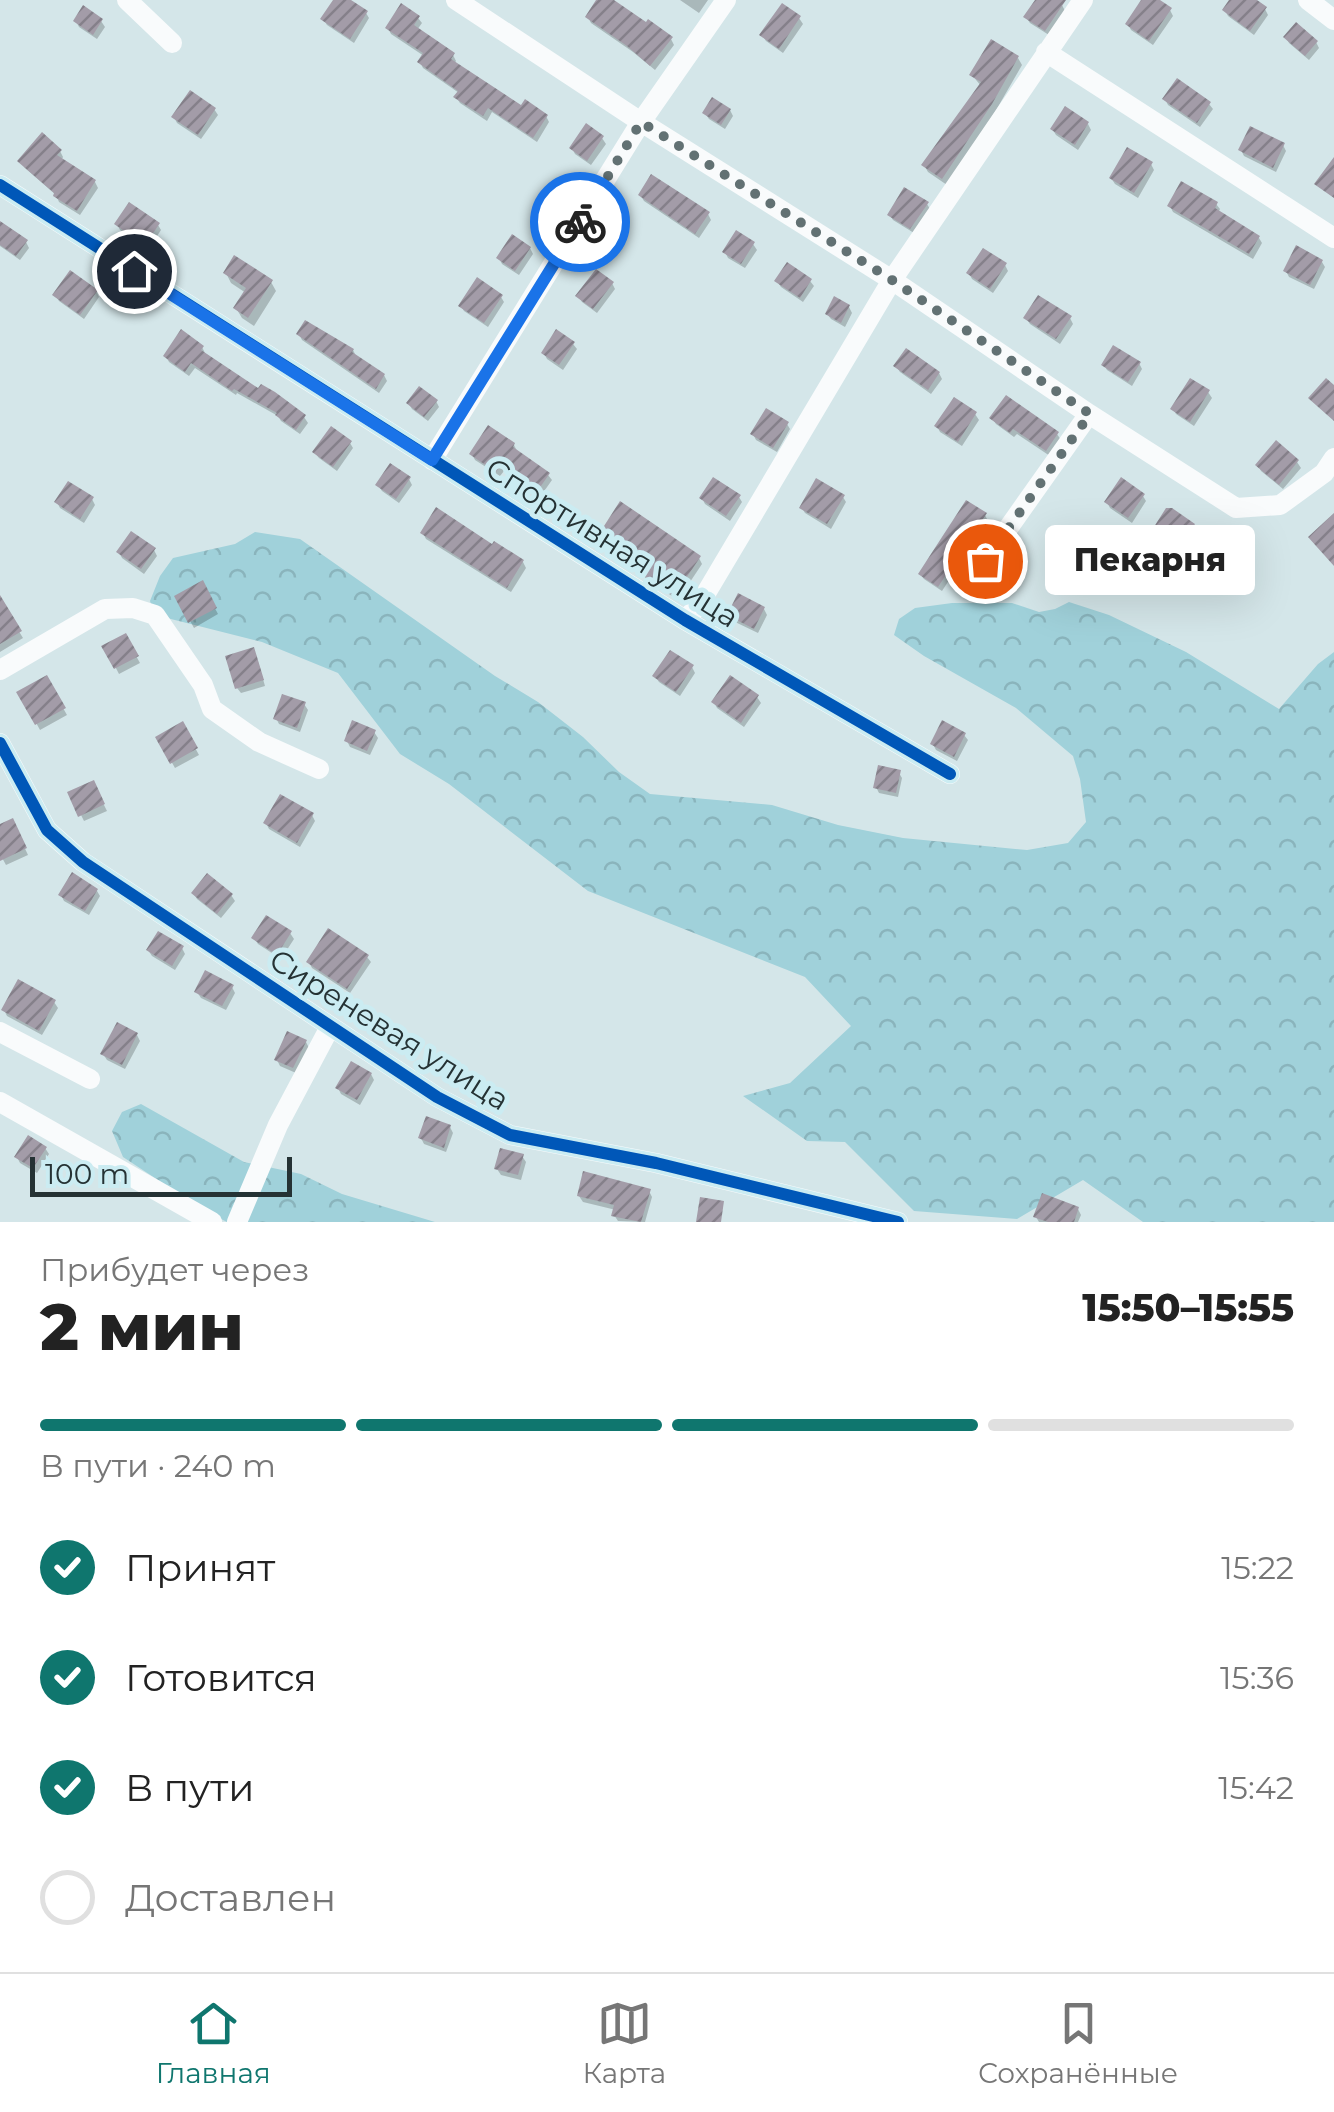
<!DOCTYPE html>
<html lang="ru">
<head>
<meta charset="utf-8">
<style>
  :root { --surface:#fff; --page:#f2f2f2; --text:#222; --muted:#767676; --line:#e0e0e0; --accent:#0f766e }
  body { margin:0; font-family:Montserrat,sans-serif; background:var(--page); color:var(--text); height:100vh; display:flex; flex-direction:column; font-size:38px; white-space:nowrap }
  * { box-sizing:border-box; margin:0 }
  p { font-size:32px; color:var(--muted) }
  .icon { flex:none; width:55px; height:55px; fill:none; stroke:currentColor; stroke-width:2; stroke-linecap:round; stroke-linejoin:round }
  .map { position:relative; height:1222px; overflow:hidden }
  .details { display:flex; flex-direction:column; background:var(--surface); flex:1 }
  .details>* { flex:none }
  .scale { position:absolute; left:30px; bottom:25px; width:262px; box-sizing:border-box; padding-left:10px; border:5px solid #253234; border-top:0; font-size:28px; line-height:35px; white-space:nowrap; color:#253234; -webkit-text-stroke:8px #cbecf2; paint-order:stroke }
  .pin { position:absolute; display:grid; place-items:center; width:85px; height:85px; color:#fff; margin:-42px; border:5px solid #fff; border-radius:50%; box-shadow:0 2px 10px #0007 }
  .courier { position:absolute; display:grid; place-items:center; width:100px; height:100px; margin:-50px; border:8px solid #1a73e8; border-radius:50%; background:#fff; color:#222; box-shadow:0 2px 12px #0007 }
  .bubble { position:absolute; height:70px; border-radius:10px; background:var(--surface); box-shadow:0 10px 40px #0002; font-size:32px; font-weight:800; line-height:70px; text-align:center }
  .headline em { font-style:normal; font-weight:800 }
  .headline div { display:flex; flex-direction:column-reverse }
  .headline { display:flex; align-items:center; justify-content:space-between; height:170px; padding:0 40px }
  h1 { font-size:65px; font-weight:800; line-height:75px }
  .bar { display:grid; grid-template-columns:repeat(4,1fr); gap:15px 10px; align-content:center; height:120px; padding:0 40px }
  .bar i { height:12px; border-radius:8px; background:var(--line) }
  .bar .current { background:var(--accent) }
  .bar p { grid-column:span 4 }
  ol { padding:0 40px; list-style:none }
  li { display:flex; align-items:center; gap:30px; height:110px }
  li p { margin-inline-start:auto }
  li .icon { padding:10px; border-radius:50%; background:var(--accent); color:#fff; stroke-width:4 }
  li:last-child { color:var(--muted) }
  li i { width:55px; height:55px; border:5px solid var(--line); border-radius:50% }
  .dock { display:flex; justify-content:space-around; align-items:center; height:140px; border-top:2px solid var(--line); background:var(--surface); font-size:28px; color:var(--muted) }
  .dock a { display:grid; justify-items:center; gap:5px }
  .dock .current { color:var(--accent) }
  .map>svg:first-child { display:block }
</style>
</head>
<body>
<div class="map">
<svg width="1334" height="1222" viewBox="0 0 1334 1222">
  <defs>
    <pattern id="forest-crowns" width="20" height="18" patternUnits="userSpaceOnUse" patternTransform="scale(2.5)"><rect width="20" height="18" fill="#a0d1da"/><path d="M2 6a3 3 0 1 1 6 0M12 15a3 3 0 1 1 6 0" fill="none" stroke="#8ab4bc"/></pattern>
    <pattern id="building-hatch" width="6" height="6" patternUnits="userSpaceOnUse" patternTransform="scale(2.5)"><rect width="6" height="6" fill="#a39ca8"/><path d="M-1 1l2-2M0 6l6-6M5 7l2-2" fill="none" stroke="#85808a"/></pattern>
  </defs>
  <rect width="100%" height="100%" fill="#d4e6e9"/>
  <path fill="url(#forest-crowns)" d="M 255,532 L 300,539 L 495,676 L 538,702 L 583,737 L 619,772 L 650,794 L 772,805 L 838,825 L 903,838 L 1027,850 L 1068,843 L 1086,822 L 1080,779 L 1073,756 L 1016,708 L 924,656 L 894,635 L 899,619 L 915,608 L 952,603 L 1012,603 L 1039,612 L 1055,609 L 1069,602 L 1109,615 L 1186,652 L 1279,709 L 1318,664 L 1334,652 L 1334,1222 L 1143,1222 L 1083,1180 L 1017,1219 L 914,1211 L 845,1142 L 807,1141 L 743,1096 L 790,1083 L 851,1026 L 805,977 L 588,891 L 449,784 L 400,754 L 338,673 L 262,642 L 155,615 L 150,601 L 160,576 L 173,558 L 235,544 Z
    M 141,1104 L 244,1162 L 301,1174 L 342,1194 L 435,1222 L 227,1222 L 205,1211 L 123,1157 L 112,1131 L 122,1112 Z"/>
  <path fill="#0003" d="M 336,0 L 346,0 L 366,13 L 369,18 L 354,43 L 327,25 L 323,19 Z
    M 599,0 L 609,0 L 671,39 L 674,45 L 655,70 L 633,52 L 591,23 L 588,17 Z
    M 680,0 L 708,0 L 699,13 Z
    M 1038,0 L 1054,0 L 1062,5 L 1065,11 L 1049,35 L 1030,23 L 1026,17 Z
    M 1144,0 L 1156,0 L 1170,10 L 1173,16 L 1153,45 L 1131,30 L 1128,24 Z
    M 1232,0 L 1253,0 L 1265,9 L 1268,15 L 1254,35 L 1228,16 L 1225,10 Z
    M 418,18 L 422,23 L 417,30 L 453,55 L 456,61 L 454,64 L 522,108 L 546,116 L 549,122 L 537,142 L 492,112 L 487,121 L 460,103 L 456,97 L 459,93 L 423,68 L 420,62 L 424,56 L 391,34 L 388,28 Z
    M 799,18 L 803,24 L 783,53 L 766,41 L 762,35 Z
    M 76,21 L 101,21 L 105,27 L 97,39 L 79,27 Z
    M 1286,37 L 1316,42 L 1319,48 L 1309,60 L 1289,43 Z
    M 1018,58 L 1022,65 L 995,112 L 947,185 L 928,172 L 924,165 L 981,86 L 972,75 Z
    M 1165,99 L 1209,104 L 1213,109 L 1200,127 L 1168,105 Z
    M 214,109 L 218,115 L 201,139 L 177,123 L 174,117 Z
    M 730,110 L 733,116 L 725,129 L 709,119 L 705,113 Z
    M 1088,124 L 1091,130 L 1078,150 L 1056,135 L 1053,130 Z
    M 602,138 L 606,144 L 591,165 L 575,154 L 572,148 Z
    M 1283,145 L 1286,151 L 1276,172 L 1244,156 L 1241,150 Z
    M 60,151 L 63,157 L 62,159 L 95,182 L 98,188 L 80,215 L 59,202 L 56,195 L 24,167 Z
    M 1151,164 L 1154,170 L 1138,198 L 1115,184 L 1111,178 Z
    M 641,196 L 708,214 L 711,220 L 699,238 L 644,201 Z
    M 927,204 L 930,209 L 914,233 L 893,220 L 890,215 Z
    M 1216,204 L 1220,209 L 1218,213 L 1259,238 L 1262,243 L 1253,259 L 1173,212 L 1170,206 Z
    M 117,224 L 158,225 L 161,230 L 148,250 L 120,230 Z
    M 0,228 L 26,242 L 29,248 L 20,260 L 0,246 Z
    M 753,244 L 757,250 L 745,268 L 728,258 L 725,252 Z
    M 530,248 L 533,254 L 519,275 L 502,264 L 499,258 Z
    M 1322,262 L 1325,267 L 1314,289 L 1289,277 L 1286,271 Z
    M 1005,265 L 1008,271 L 993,293 L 972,279 L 969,273 Z
    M 226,273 L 271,282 L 276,291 L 254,326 L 242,318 L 236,308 L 246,293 L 231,283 Z
    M 777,281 L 810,281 L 814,286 L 803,302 L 781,287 Z
    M 612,283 L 615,289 L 597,313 L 582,302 L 578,296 Z
    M 96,291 L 99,297 L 84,319 L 59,301 L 55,295 Z
    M 501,297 L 504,302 L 488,327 L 464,311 L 461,306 Z
    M 849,307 L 852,313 L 845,327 L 831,319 L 827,314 Z
    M 1026,318 L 1070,318 L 1073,324 L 1060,344 L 1030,324 Z
    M 299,334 L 353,350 L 357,358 L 384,375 L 387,381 L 379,393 L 302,340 Z
    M 573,344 L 577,349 L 563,370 L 547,359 L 544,353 Z
    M 202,347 L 205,353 L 259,392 L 304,417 L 308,423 L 300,434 L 281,421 L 278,416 L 237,393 L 236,395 L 195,368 L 189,376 L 169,362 L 166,356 Z
    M 1139,363 L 1142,369 L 1132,386 L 1107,370 L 1104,365 Z
    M 896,366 L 939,373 L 942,379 L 931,394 L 900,372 Z
    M 1208,392 L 1212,398 L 1194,426 L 1176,414 L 1173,409 Z
    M 436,401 L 439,407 L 428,421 L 412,409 L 409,404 Z
    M 975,414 L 979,420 L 962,446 L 940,432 L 937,426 Z
    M 992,418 L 1057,434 L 1061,440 L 1050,456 L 1017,434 L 1014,437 L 996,424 Z
    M 787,424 L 790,429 L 777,452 L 756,440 L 753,434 Z
    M 350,443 L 353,448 L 337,471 L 319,458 L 315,453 Z
    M 514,445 L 517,451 L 548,475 L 552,480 L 540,497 L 504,471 L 500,476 L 475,460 L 472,454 Z
    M 1297,462 L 1301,468 L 1283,489 L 1261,471 L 1258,465 Z
    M 409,479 L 412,485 L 399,503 L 382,491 L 378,485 Z
    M 1143,496 L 1146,501 L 1132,523 L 1110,508 L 1107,502 Z
    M 739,497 L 742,502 L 730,521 L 705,504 L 702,498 Z
    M 843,497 L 846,502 L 831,529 L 805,513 L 802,508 Z
    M 92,499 L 95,505 L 84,523 L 60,508 L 57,502 Z
    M 985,515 L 988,521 L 942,591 L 924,579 L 920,574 Z
    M 1193,525 L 1197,531 L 1183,552 L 1159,536 L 1155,530 Z
    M 423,533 L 493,548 L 523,562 L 526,568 L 511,592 L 426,539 Z
    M 600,537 L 699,558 L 702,564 L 678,600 L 646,579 L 642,573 L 645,569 L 604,543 Z
    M 1244,539 L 1247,544 L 1234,567 L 1218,557 L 1214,551 Z
    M 154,550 L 157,556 L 144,574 L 122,558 L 119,552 Z
    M 202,584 L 218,614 L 194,628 L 177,597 Z
    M 0,600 L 23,638 L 0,652 Z
    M 764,609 L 767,615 L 758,633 L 733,621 L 730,615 Z
    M 125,636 L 140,663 L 119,674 L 105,647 Z
    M 256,655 L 265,686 L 241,693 L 237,688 Z
    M 692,667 L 695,673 L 680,696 L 659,682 L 655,676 Z
    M 46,678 L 67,715 L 40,730 L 20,693 Z
    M 757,697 L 761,703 L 744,727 L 717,708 L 714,702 Z
    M 304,704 L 308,710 L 300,732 L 279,724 L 276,718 Z
    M 182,724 L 199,755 L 175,768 L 158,738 Z
    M 374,732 L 378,738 L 370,755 L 350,747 L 347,741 Z
    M 964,735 L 968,740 L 957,761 L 936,750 L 933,744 Z
    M 899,773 L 902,778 L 898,797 L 879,793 L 876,787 Z
    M 93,783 L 107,811 L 84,821 L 70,793 Z
    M 312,815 L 315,821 L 300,847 L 269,829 L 266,823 Z
    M 12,821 L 28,855 L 6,865 L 0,854 L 0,827 Z
    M 97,891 L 100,896 L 89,915 L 64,901 L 61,895 Z
    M 194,894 L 231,895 L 235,901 L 221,918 L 197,899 Z
    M 290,933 L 294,939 L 281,959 L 258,944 L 254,938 Z
    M 182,948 L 185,954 L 175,970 L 152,956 L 148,950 Z
    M 367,957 L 371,962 L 350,993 L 312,968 L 309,962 Z
    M 232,987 L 235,993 L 226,1010 L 201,998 L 197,992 Z
    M 54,1002 L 58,1008 L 42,1035 L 7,1016 L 4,1010 Z
    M 137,1035 L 140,1041 L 125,1069 L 107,1060 L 103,1054 Z
    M 306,1042 L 309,1048 L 296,1073 L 280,1066 L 277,1060 Z
    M 371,1074 L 374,1080 L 360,1105 L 341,1094 L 338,1088 Z
    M 450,1127 L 453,1133 L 446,1152 L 424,1144 L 421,1138 Z
    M 45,1148 L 49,1154 L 37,1173 L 20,1163 L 17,1157 Z
    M 522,1156 L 526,1162 L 521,1180 L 501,1175 L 497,1169 Z
    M 649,1191 L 652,1197 L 645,1222 L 618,1221 L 614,1215 L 616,1210 L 583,1202 L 579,1196 Z
    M 1078,1209 L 1081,1215 L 1078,1222 L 1039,1222 L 1036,1217 Z"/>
  <path fill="url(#building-hatch)" d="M 333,0 L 351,0 L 368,11 L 350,39 L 320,19 Z
    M 596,0 L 614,0 L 646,22 L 648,19 L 673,37 L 650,66 L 627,46 L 585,17 Z
    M 1035,0 L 1066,0 L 1045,31 L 1023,17 Z
    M 1141,0 L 1160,0 L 1172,8 L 1149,41 L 1125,24 Z
    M 1229,0 L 1257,0 L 1267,7 L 1250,31 L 1222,10 Z
    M 401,3 L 420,16 L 414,25 L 455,53 L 451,59 L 521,105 L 525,99 L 548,115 L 533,138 L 488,108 L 483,116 L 453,97 L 458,91 L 417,62 L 423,53 L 385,28 Z
    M 782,3 L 801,16 L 779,49 L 759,35 Z
    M 83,5 L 103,19 L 93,35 L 73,21 Z
    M 1296,22 L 1318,41 L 1305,56 L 1283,37 Z
    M 991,39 L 1019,56 L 992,104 L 942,179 L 921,165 L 981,82 L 969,75 Z
    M 1177,78 L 1211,102 L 1197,123 L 1162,99 Z
    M 190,90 L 216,108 L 198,135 L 171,117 Z
    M 712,97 L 731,109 L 721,125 L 702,113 Z
    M 1065,106 L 1089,122 L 1075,145 L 1050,129 Z
    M 586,123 L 604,136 L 587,161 L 569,148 Z
    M 1250,126 L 1285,143 L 1273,168 L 1238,150 Z
    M 42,132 L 62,150 L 57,155 L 96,180 L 77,211 L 53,196 L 54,193 L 17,161 Z
    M 1127,147 L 1153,162 L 1134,193 L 1109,178 Z
    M 1334,157 L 1334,198 L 1314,184 Z
    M 651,174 L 710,212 L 695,234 L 638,195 Z
    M 1181,181 L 1218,202 L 1215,208 L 1260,236 L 1249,254 L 1167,206 Z
    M 904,187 L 929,202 L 910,229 L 887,215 Z
    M 129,202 L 160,223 L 145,245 L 114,224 Z
    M 0,221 L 28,240 L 16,256 L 0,245 Z
    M 736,230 L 755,242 L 741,264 L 722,252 Z
    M 512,234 L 531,247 L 515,271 L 496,258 Z
    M 1296,245 L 1323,260 L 1310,285 L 1283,271 Z
    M 983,248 L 1007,263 L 990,289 L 966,273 Z
    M 234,255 L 273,280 L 248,318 L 233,308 L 246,288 L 223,273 Z
    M 787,262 L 812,279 L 800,298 L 774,281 Z
    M 596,269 L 614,282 L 593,309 L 575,296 Z
    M 70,270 L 98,290 L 80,315 L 52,295 Z
    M 477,277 L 503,295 L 484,323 L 458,306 Z
    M 1038,295 L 1072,316 L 1056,339 L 1023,318 Z
    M 834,296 L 850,305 L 841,323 L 825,314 Z
    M 305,320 L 354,349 L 352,352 L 385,374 L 376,389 L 296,334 Z
    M 181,329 L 204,346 L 201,350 L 258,388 L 261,384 L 275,392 L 306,415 L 296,430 L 275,415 L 277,413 L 234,389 L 232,391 L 191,363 L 185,372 L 163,356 Z
    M 556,329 L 575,342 L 559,365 L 541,353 Z
    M 1113,345 L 1141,362 L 1128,382 L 1101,365 Z
    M 906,348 L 940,372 L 928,390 L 893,366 Z
    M 1190,378 L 1210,390 L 1190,422 L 1170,409 Z
    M 1326,378 L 1334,385 L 1334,421 L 1308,398 Z
    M 419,386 L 438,400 L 424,417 L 406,403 Z
    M 1006,395 L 1059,432 L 1046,451 L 1013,429 L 1010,433 L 989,418 Z
    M 954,397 L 977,412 L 958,442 L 934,426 Z
    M 766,408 L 789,422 L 773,448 L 750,434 Z
    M 488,425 L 515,443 L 513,447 L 550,473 L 536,493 L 500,467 L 496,472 L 469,454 Z
    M 331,426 L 352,441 L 333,467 L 312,452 Z
    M 1276,440 L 1299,460 L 1279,485 L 1255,465 Z
    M 390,463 L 411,477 L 396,499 L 375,485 Z
    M 713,477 L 741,495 L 726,516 L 699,498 Z
    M 1121,477 L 1145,494 L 1128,518 L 1104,502 Z
    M 816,478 L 845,495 L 827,524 L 799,508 Z
    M 68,481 L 94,497 L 80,519 L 54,502 Z
    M 966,500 L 987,513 L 938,587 L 918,574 Z
    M 620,501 L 701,556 L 674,596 L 640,573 L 643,567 L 597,537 Z
    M 436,507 L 492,544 L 494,541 L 524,560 L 507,588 L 420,533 Z
    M 1166,508 L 1172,508 L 1195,524 L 1180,547 L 1152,530 Z
    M 1334,513 L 1334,566 L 1308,537 Z
    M 1226,526 L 1245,537 L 1230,562 L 1211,551 Z
    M 131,531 L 156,548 L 141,569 L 116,552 Z
    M 203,580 L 217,608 L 188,623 L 174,596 Z
    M 738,593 L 765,607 L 754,629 L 727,615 Z
    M 0,595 L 22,631 L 0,644 Z
    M 126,633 L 139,656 L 114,669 L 101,646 Z
    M 254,647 L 264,680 L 235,689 L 225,656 Z
    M 670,650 L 694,665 L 676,692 L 652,676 Z
    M 47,675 L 66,708 L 35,725 L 16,692 Z
    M 730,675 L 759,695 L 741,723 L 711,702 Z
    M 282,694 L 306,702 L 297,728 L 273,719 Z
    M 352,720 L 376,730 L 367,751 L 344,741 Z
    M 942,720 L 966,733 L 954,757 L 930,744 Z
    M 183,721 L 198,748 L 170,764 L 155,737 Z
    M 878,765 L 901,770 L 896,793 L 873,788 Z
    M 94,780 L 105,804 L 78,817 L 67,792 Z
    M 280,794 L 314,813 L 297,843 L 263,823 Z
    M 13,818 L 27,848 L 0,861 L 0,824 Z
    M 72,872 L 98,889 L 85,911 L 58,895 Z
    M 207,873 L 233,894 L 217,914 L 191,893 Z
    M 266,915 L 292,931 L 277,955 L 251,938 Z
    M 328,928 L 369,955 L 347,989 L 306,962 Z
    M 158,931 L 184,946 L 172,966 L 146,950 Z
    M 205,970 L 234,985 L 222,1006 L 194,992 Z
    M 18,979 L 56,1000 L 39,1031 L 1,1010 Z
    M 117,1022 L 138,1033 L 122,1065 L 100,1054 Z
    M 287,1031 L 307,1040 L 293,1068 L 274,1060 Z
    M 351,1061 L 372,1073 L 357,1100 L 335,1088 Z
    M 426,1116 L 451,1125 L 444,1148 L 418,1138 Z
    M 28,1135 L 47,1147 L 33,1168 L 14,1157 Z
    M 500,1148 L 524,1154 L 518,1175 L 494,1169 Z
    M 583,1171 L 651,1189 L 641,1222 L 611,1216 L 614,1205 L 577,1196 Z
    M 1042,1193 L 1079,1207 L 1074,1222 L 1048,1222 L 1033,1217 Z
    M 700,1197 L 724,1201 L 721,1222 L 696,1222 Z"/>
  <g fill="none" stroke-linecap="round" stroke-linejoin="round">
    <path stroke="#f9fbfc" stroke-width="20" d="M 127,0 L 172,43
      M 456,0 L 641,122 L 892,280 L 1089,414 L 1236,508 L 1280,505 L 1324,473 L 1334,458
      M 1308,0 L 1334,20
      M 1046,52 L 1334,238
      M 0,185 L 685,620 L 950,774
      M 432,460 L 641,122 L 726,0
      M 985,561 L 1089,414
      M 685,620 L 699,605 L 892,280 L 1083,0
      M 0,670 L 105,609 L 133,608 L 155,615 L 203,685 L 212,709 L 259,742 L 319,769
      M 0,743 L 47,830 L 83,862 L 437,1097 L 510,1135 L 656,1163 L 898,1222
      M 0,1032 L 90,1079
      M 0,1102 L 212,1222
      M 237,1222 L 278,1125 L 330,1027"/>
    <g stroke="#cbecf2" stroke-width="19">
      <path id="cycleway" d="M 0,185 L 685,620 L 950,774
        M 0,743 L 47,830 L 83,862 L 437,1097 L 510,1135 L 656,1163 L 898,1222"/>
    </g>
    <use href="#cycleway" stroke="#0057b8" stroke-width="12"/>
  </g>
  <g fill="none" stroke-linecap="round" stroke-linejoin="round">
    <path stroke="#627173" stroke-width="10" stroke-dasharray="0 18" d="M 580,222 L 641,122 L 892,280 L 1090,414 L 985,561"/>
    <path stroke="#1a73e8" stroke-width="12" d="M 134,271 L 432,460 L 580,222"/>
  </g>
  <g text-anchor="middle" stroke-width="10" stroke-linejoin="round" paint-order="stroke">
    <g font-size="30" fill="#253234" stroke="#cbecf2">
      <text transform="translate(612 543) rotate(32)" y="10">Спортивная улица</text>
      <text transform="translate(389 1030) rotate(32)" y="10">Сиреневая улица</text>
    </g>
  </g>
</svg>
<div class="scale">100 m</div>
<div class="pin" style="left:985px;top:561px;background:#ea580c"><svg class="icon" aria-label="bag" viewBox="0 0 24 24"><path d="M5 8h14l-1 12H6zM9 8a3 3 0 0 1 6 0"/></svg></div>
<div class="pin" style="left:134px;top:271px;background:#1f2937"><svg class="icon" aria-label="home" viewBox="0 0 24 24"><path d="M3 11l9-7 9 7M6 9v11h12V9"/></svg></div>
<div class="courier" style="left:580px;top:222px"><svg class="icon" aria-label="bike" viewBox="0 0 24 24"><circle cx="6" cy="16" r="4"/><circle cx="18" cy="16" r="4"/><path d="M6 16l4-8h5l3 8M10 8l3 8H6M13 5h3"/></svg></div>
<div class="bubble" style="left:1045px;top:525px;width:210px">Пекарня</div>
</div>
<section class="details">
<div class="headline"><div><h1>2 мин</h1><p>Прибудет через</p></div><em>15:50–15:55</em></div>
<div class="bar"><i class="current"></i><i class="current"></i><i class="current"></i><i></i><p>В пути · 240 m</p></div>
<ol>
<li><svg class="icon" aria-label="check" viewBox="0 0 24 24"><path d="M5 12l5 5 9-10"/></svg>Принят<p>15:22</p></li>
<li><svg class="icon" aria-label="check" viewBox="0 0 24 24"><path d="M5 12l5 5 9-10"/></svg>Готовится<p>15:36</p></li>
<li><svg class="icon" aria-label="check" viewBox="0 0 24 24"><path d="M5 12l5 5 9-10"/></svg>В пути<p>15:42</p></li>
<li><i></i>Доставлен</li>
</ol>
</section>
<nav class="dock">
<a class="current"><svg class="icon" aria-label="home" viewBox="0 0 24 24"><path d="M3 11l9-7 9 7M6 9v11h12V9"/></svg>Главная</a>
<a><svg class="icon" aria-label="map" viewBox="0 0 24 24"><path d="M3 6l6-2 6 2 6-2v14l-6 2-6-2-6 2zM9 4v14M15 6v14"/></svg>Карта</a>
<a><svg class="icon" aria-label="saved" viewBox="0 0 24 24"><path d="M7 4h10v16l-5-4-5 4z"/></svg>Сохранённые</a>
</nav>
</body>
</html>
